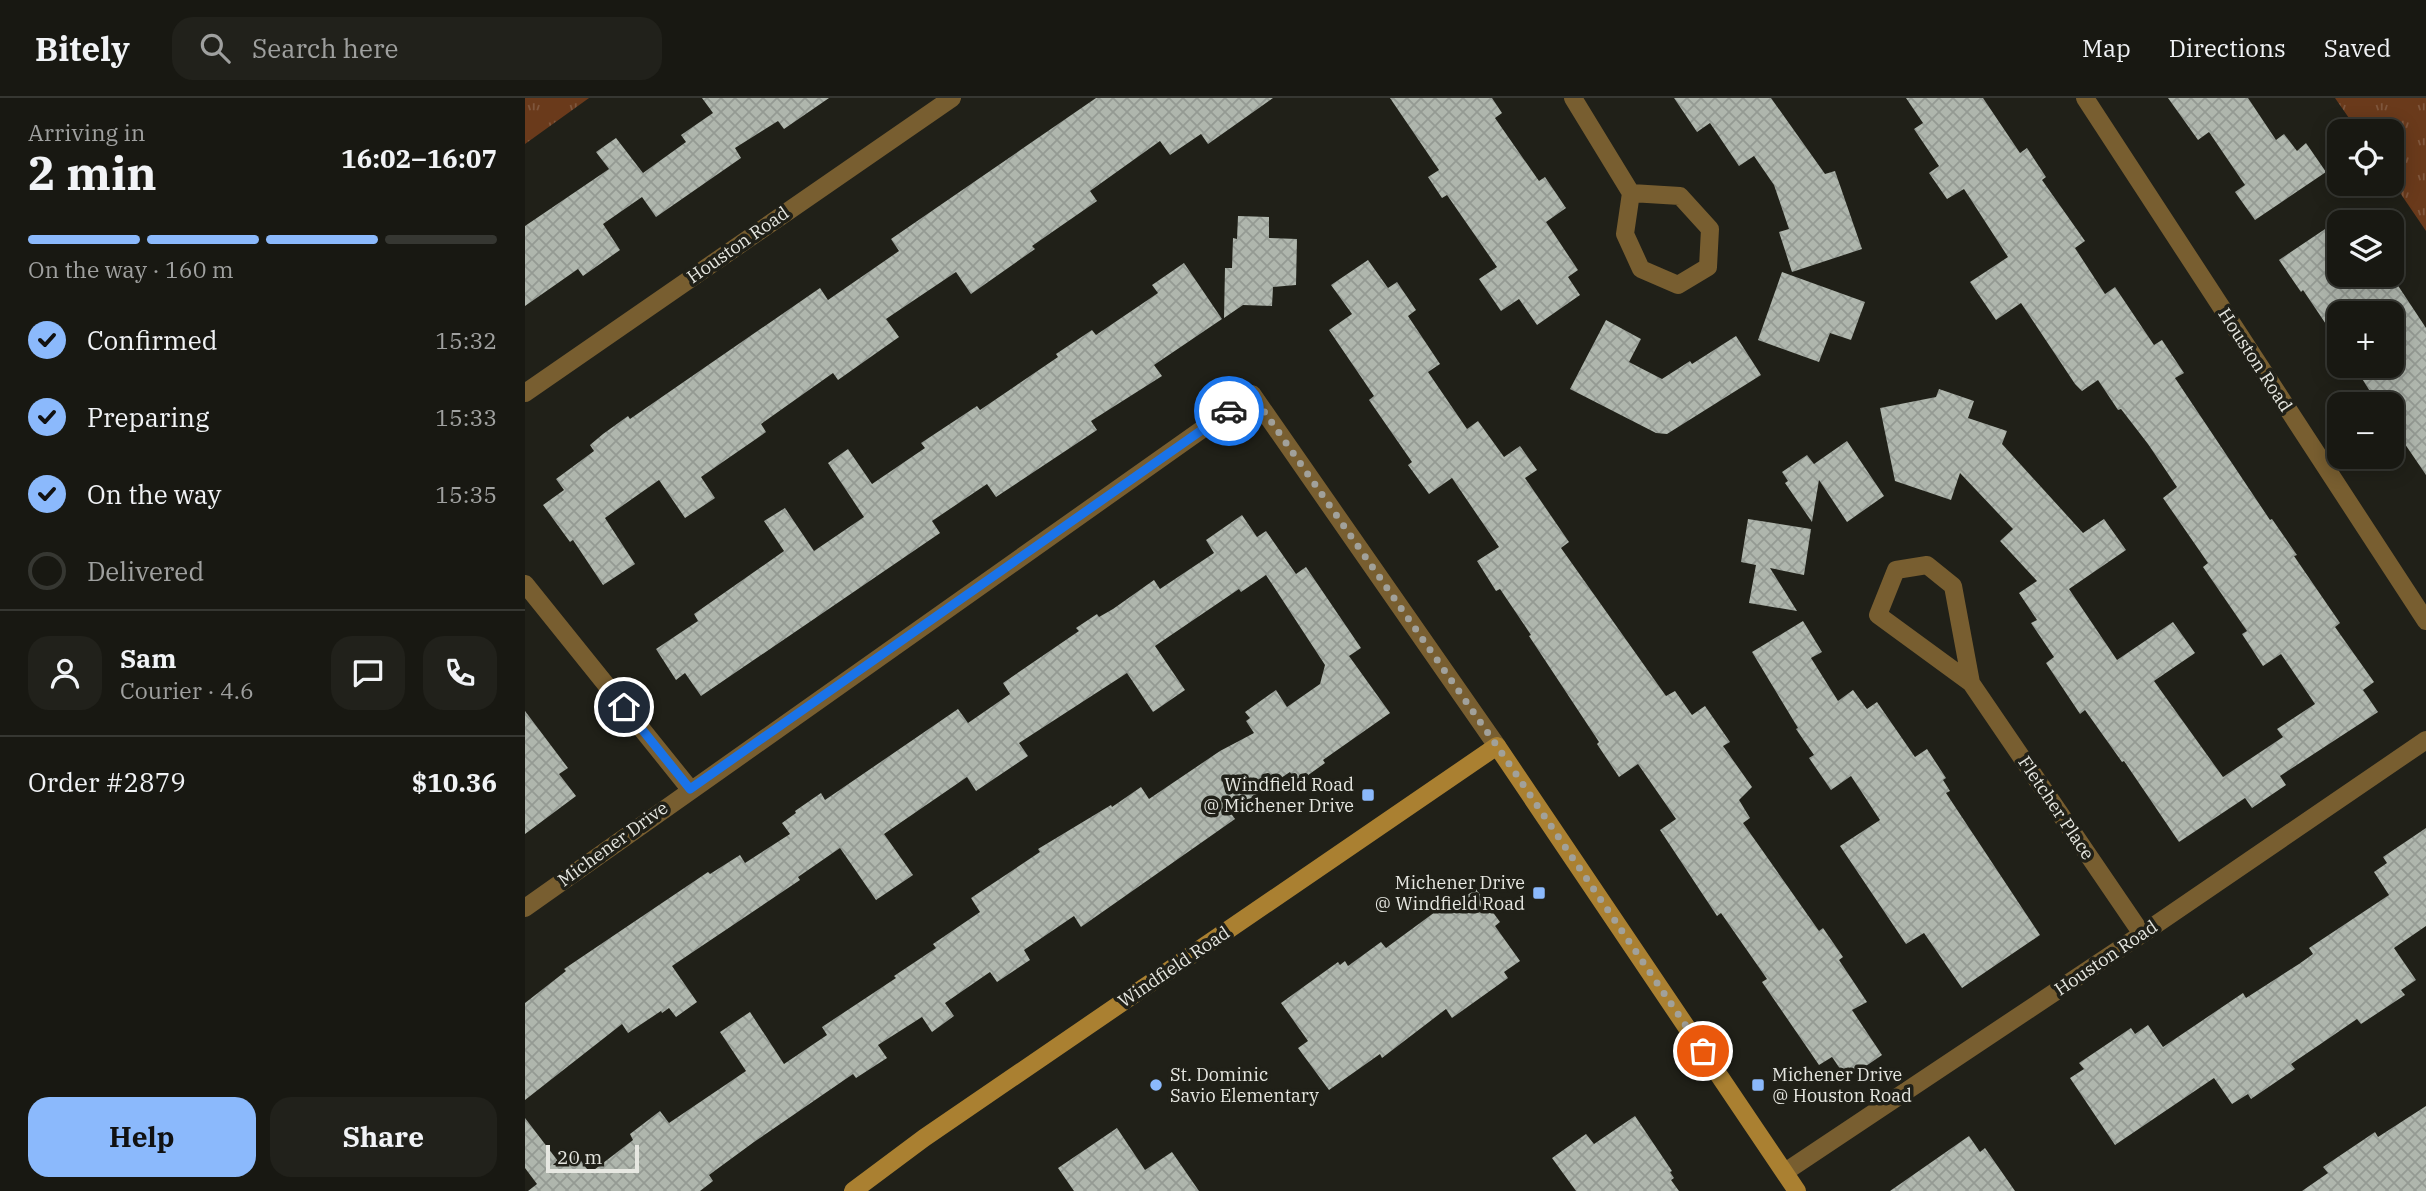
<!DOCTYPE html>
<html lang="en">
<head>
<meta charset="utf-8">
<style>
  :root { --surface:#181812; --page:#21211b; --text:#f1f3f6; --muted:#9fa09f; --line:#363732; --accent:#8bb9fc }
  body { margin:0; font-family:"IBM Plex Serif",serif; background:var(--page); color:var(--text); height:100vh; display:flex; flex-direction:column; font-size:26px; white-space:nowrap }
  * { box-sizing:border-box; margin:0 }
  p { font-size:23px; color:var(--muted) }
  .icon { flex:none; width:38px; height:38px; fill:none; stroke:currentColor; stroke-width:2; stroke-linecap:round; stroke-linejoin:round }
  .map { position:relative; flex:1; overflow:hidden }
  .panel { display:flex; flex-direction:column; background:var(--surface); width:525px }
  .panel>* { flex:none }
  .buttons { position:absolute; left:1802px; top:21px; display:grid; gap:14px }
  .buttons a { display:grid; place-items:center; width:77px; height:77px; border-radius:14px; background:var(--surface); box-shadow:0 4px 18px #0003,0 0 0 2px var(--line); font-size:35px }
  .scale { position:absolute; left:21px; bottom:18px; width:93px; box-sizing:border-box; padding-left:7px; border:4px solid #e6e7e1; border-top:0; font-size:19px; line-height:24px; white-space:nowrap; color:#e6e7e1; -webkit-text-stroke:5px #202018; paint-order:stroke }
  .pin { position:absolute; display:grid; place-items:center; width:60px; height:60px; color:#fff; margin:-30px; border:4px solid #fff; border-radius:50%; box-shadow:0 2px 7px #0007 }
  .courier { position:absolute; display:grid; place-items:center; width:70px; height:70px; margin:-35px; border:5px solid #1a73e8; border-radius:50%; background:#fff; color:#222; box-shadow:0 2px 9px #0007 }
  .head em { font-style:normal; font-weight:700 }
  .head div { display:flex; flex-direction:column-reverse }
  .head { display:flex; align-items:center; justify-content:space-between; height:119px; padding:0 28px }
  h1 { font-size:46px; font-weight:700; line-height:52px }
  .bar { display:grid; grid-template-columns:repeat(4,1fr); gap:10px 7px; align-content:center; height:84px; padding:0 28px }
  .bar i { height:9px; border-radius:5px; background:var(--line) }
  .bar .selected { background:var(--accent) }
  .bar p { grid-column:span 4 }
  .line { display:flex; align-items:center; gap:18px; padding:0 28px; border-top:2px solid var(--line) }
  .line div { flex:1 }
  .round { display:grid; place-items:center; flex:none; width:74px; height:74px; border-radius:21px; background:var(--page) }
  ol { padding:0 28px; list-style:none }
  li { display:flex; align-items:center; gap:21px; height:77px }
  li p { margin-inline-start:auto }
  li .icon { padding:7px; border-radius:50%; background:var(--accent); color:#111; stroke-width:4 }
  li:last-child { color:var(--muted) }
  li i { width:38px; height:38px; border:4px solid var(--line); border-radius:50% }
  .cta { display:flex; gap:14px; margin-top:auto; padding:14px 28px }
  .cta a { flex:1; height:80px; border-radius:21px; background:var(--accent); color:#111; font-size:28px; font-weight:700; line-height:80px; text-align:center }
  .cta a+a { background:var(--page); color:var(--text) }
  header { display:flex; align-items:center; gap:42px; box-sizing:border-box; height:98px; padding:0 35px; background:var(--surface); border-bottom:2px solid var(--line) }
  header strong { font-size:33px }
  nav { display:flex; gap:38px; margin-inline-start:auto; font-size:24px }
  .search { width:490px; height:63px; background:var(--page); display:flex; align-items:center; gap:18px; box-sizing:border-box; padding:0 24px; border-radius:21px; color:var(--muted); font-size:26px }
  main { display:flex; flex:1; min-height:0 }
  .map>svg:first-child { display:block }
</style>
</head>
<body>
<header>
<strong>Bitely</strong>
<div class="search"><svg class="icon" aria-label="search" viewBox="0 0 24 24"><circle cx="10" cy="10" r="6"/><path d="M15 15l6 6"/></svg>Search here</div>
<nav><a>Map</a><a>Directions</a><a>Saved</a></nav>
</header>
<main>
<section class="panel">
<div class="head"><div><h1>2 min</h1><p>Arriving in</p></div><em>16:02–16:07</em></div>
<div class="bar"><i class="selected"></i><i class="selected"></i><i class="selected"></i><i></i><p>On the way · 160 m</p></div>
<ol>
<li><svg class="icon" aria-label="check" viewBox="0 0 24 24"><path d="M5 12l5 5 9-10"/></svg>Confirmed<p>15:32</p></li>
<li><svg class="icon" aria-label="check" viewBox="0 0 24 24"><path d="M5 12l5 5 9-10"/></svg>Preparing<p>15:33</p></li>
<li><svg class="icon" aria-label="check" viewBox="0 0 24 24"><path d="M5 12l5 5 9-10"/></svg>On the way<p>15:35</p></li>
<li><i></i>Delivered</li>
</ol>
<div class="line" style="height:126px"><a class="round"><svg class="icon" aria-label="person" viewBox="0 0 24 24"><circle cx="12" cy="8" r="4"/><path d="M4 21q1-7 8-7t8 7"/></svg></a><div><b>Sam</b><p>Courier · 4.6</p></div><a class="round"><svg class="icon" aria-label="chat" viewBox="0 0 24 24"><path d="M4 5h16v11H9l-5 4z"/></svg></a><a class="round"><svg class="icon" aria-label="phone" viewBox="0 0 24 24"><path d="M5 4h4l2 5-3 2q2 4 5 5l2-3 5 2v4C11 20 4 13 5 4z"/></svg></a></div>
<div class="line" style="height:91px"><div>Order #2879</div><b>$10.36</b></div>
<div class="cta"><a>Help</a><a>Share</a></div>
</section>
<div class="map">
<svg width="1901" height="1093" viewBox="0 0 1901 1093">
  <defs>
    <pattern id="grass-tufts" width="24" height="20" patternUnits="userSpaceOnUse" patternTransform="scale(1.75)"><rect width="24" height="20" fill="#6a3a1b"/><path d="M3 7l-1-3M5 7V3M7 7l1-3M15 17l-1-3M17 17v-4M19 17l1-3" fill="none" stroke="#7f563c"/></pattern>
    <pattern id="building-cross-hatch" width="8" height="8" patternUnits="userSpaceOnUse" patternTransform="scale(1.75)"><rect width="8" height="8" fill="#afb6ad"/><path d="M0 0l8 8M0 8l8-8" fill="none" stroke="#949a93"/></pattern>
  </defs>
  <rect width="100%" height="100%" fill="#202018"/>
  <path fill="url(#grass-tufts)" d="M 0,0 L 64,0 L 0,46 Z
    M 1810,0 L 1901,0 L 1901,133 L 1867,83 L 1867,33 L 1833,33 Z"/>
  <path fill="url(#building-cross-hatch)" d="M 177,0 L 304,0 L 259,31 L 253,23 L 210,50 L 216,60 L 131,119 L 117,99 L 78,126 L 95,152 L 58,178 L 53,171 L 0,208 L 0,128 L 84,71 L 71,54 L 91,40 L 118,75 L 161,44 L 156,37 L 188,15 Z
    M 571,0 L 748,0 L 683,46 L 676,36 L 645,57 L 635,43 L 565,93 L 572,103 L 507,148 L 510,151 L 446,196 L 431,174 L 361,221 L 374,239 L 313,282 L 308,275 L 236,326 L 241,334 L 176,379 L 190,400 L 160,420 L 134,382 L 80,420 L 110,466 L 78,487 L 48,442 L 45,444 L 18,407 L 39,392 L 31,381 L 69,353 L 65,347 L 78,336 L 103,318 L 105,321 L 295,190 L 303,202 L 374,153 L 366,141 Z
    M 865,0 L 967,0 L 977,15 L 970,20 L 1014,83 L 1020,79 L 1041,110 L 1021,124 L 1053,172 L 1043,179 L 1055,197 L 1012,227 L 994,201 L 976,213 L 954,181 L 972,169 L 922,97 L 917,100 L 903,79 L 914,72 Z
    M 1149,0 L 1246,0 L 1300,76 L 1310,73 L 1337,151 L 1267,174 L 1254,134 L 1264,131 L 1249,87 L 1229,58 L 1214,68 L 1185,25 L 1172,34 Z
    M 1381,0 L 1458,0 L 1495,55 L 1502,50 L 1521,79 L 1517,82 L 1560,143 L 1550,150 L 1580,196 L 1590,189 L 1629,247 L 1637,242 L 1659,275 L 1650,280 L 1745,422 L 1747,421 L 1772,457 L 1769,458 L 1815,525 L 1810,529 L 1849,584 L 1838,592 L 1853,614 L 1755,678 L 1761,687 L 1727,710 L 1720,700 L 1654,744 L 1599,663 L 1597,664 L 1560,612 L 1555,616 L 1521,565 L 1529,559 L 1506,525 L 1512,522 L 1494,495 L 1512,483 L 1475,443 L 1488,431 L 1435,375 L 1426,402 L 1370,383 L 1355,310 L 1411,299 L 1414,291 L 1449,303 L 1443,320 L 1482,333 L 1477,346 L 1558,435 L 1579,421 L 1601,452 L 1544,491 L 1592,562 L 1648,524 L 1670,555 L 1629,583 L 1698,679 L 1758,639 L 1752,631 L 1790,606 L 1756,556 L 1738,568 L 1717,536 L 1722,533 L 1678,469 L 1683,465 L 1638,400 L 1652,389 L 1623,346 L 1596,311 L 1593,312 L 1573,282 L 1557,293 L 1550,286 L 1496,205 L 1471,222 L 1445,184 L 1483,159 L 1439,91 L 1422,101 L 1404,75 L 1414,68 L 1389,31 L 1398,25 Z
    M 1643,0 L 1723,0 L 1751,42 L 1759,36 L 1772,53 L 1781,45 L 1801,74 L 1730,122 L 1710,94 L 1720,87 L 1684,34 L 1673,42 Z
    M 713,118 L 744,119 L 744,140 L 772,141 L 771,187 L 748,189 L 747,208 L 718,207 L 699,220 L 700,170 L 707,170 L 708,140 L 712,141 Z
    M 1815,121 L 1815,177 L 1866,177 L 1901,230 L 1901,377 L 1867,327 L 1867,306 L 1853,306 L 1829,268 L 1867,268 L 1867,215 L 1815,215 L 1815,247 L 1778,192 L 1776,194 L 1754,162 Z
    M 843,162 L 863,190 L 872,184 L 891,212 L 883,218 L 915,266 L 903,274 L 942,331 L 953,323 L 979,359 L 995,348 L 1012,372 L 1000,380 L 1044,444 L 1036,450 L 1141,598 L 1150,593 L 1167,617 L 1180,608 L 1205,644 L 1198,648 L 1227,689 L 1214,702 L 1225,720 L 1218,725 L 1294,833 L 1298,830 L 1318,859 L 1314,862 L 1342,904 L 1327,912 L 1357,957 L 1322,981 L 1307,959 L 1294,967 L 1237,884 L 1242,881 L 1196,815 L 1192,818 L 1135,732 L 1151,721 L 1113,666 L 1094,679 L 1072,646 L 1074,644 L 1004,538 L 1006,537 L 975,491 L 971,493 L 952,463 L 974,449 L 927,380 L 904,396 L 883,367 L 887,364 L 844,302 L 849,298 L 804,232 L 827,216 L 806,187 Z
    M 659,165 L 697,221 L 629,267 L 637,278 L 566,323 L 572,332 L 471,399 L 462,386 L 407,423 L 415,435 L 176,598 L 160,575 L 151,582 L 131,551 L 173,523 L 169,516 L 259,453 L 239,423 L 260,410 L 289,453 L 339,419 L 303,365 L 323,351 L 347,386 L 400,350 L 396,345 L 452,308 L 455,312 L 533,259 L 531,256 L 567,232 L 571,237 L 633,195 L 627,187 Z
    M 1257,174 L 1340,204 L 1326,242 L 1305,235 L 1294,264 L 1233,242 Z
    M 1081,222 L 1116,241 L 1104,264 L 1137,281 L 1165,263 L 1167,266 L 1211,238 L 1236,277 L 1142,336 L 1131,335 L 1045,291 Z
    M 1322,343 L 1359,398 L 1322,424 L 1294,382 L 1287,424 L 1260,385 L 1263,383 L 1257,374 L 1282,357 L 1289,366 Z
    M 717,417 L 732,439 L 741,433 L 771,476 L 781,469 L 836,550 L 824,558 L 865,615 L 798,662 L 800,665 L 772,685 L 765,674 L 705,714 L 710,721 L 556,829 L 549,818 L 499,852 L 505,862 L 472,884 L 465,874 L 420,905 L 429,918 L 407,934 L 397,919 L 353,947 L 362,960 L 331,980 L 328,976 L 229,1044 L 184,1077 L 188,1083 L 175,1093 L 3,1093 L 12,1086 L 0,1070 L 0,1020 L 36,1067 L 51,1056 L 65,1075 L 108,1042 L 105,1036 L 135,1013 L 144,1025 L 221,973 L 195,934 L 225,914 L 259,966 L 302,937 L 297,929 L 371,880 L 369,878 L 411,850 L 408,846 L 455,814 L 446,800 L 515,754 L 513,751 L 586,707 L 587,709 L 616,689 L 624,701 L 695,653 L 729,635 L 721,623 L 725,620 L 720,614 L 751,592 L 762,609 L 795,586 L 800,567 L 741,477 L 716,494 L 714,491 L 630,548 L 660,592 L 628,614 L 602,575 L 494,645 L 503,658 L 451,693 L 442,679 L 359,736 L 388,777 L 351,802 L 315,750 L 273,779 L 275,782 L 147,868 L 172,904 L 151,919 L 144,910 L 137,915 L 136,913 L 103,935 L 97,926 L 0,1002 L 0,905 L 41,873 L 39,871 L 183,774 L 185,776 L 215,757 L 220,765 L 265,736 L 257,725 L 271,715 L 270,713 L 296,695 L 300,702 L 433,611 L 443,625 L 485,596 L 478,585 L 554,533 L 551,530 L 572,516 L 574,519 L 588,511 L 629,482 L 635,491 L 689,455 L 681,442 Z
    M 1223,421 L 1286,431 L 1279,477 L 1245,470 L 1272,513 L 1224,505 L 1231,467 L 1216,464 Z
    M 1278,523 L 1297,554 L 1286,560 L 1313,603 L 1328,592 L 1342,611 L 1352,604 L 1390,659 L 1402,651 L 1421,680 L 1418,682 L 1425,693 L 1421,695 L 1515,837 L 1437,890 L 1399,835 L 1381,846 L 1315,748 L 1355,722 L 1326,678 L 1306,692 L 1284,660 L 1289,657 L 1271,631 L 1273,630 L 1227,554 Z
    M 0,613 L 43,670 L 34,676 L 51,698 L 0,736 Z
    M 1901,730 L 1901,828 L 1869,850 L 1891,882 L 1876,892 L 1880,897 L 1836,926 L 1832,921 L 1797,945 L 1766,966 L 1770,971 L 1726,1001 L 1723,996 L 1707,1006 L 1689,980 L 1590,1047 L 1545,980 L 1559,971 L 1554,965 L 1606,930 L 1610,936 L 1623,927 L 1638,949 L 1718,895 L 1721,900 L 1774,866 L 1788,856 L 1784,850 L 1864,797 L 1849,774 L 1862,765 L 1858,759 Z
    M 951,791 L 975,824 L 970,828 L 995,863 L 979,874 L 983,880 L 927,920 L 921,911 L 857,960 L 855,956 L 804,992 L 773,950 L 783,943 L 756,905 L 813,864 L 815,867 L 820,863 L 823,868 L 856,844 L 861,850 L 910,814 L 915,811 L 918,814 Z
    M 1901,1008 L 1901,1093 L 1777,1093 L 1803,1075 L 1798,1069 L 1850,1034 L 1853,1039 Z
    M 1110,1018 L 1147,1073 L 1145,1074 L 1149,1080 L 1146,1082 L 1154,1093 L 1051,1093 L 1027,1060 L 1061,1036 L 1069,1046 Z
    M 592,1030 L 620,1072 L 647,1054 L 674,1093 L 549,1093 L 533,1070 Z
    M 1444,1038 L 1455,1054 L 1460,1050 L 1490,1093 L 1365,1093 Z"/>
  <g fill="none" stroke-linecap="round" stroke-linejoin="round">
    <path stroke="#785e30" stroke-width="18" d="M 1048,0 L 1106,95 L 1100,136 L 1116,171 L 1153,187 L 1183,169 L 1185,131 L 1155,98 L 1106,95
      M 1560,0 L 1901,523
      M 0,295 L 427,0
      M 0,486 L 165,691
      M 1446,585 L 1428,488 L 1402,467 L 1371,472 L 1353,517 L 1446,585 L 1617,836
      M 0,810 L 727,296 L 972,648
      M 1260,1074 L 1617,836 L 1901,642"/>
    <path stroke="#aa8031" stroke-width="18" d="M 328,1093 L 399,1040 L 972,648 L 1272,1093"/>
  </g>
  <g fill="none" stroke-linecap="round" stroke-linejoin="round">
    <path stroke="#a1a19b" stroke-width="7" stroke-dasharray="0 12.6" d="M 704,313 L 727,296 L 972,648 L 1178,953"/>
    <path stroke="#1a73e8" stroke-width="9" d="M 99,609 L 165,691 L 704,313"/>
  </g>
  <g fill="#8bb9fc" stroke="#202018" stroke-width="2.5">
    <rect x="836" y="690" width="14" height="14" rx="3.5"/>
    <rect x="1007" y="788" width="14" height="14" rx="3.5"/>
    <circle cx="631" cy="987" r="7"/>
    <rect x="1226" y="980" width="14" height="14" rx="3.5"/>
  </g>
  <g text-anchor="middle" stroke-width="7" stroke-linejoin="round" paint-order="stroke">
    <g font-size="18" fill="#e6e7e1" stroke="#202018">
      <text transform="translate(213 147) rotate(-35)" y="6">Houston Road</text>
      <text transform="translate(1730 262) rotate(57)" y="6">Houston Road</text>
      <text transform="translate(1531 710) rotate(56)" y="6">Fletcher Place</text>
      <text transform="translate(88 746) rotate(-36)" y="6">Michener Drive</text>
      <text transform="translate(1581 860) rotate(-34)" y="6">Houston Road</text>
      <text transform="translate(649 869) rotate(-34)" y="6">Windfield Road</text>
    </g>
    <g font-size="18" fill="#e6e7e1" stroke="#202018" text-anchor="end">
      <text x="829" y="693">Windfield Road<tspan x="829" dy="21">@ Michener Drive</tspan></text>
      <text x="1000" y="791">Michener Drive<tspan x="1000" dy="21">@ Windfield Road</tspan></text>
      <text x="645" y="983" text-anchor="start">St. Dominic<tspan x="645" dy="21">Savio Elementary</tspan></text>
      <text x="1247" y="983" text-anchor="start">Michener Drive<tspan x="1247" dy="21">@ Houston Road</tspan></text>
    </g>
  </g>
</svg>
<div class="buttons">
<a><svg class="icon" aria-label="locate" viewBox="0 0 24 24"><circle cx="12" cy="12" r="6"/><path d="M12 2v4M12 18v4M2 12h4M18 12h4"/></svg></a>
<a><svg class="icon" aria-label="layers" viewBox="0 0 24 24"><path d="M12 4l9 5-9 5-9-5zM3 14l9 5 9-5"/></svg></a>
<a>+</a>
<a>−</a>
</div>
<div class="scale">20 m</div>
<div class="pin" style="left:1178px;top:953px;background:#ea580c"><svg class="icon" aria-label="bag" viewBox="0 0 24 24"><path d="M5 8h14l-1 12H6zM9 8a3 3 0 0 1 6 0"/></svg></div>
<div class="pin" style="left:99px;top:609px;background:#1f2937"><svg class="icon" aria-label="home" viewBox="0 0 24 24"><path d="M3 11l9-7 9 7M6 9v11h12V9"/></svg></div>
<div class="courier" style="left:704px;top:313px"><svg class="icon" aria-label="car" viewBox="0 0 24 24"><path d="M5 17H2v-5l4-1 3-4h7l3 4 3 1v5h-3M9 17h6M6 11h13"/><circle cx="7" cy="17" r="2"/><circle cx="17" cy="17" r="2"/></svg></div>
</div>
</main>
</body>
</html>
